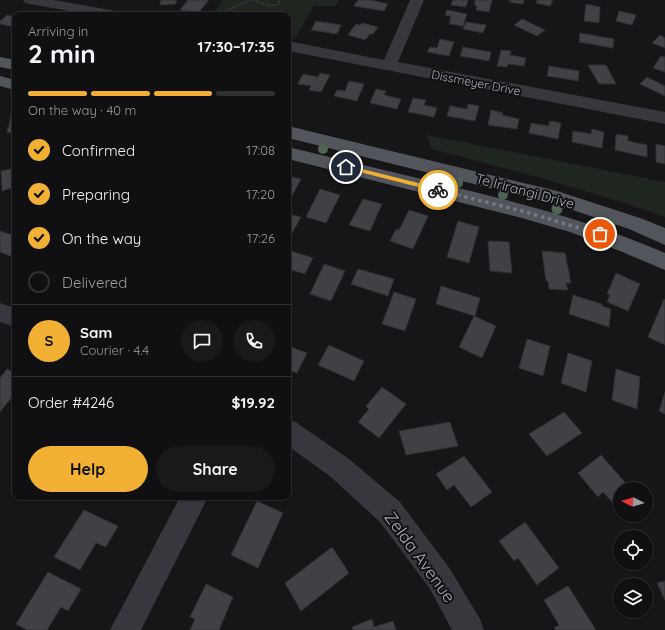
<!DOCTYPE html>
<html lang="en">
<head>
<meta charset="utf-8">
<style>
  :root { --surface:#101012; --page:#19191b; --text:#f1f3f6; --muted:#9c9d9f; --line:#303032; --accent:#f2b134 }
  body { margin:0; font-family:Quicksand,sans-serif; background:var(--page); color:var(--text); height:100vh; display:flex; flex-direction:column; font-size:15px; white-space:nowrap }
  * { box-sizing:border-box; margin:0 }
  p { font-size:13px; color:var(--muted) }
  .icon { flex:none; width:22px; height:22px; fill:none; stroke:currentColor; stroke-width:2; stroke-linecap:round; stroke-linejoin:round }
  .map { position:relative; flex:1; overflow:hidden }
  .side { position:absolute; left:12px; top:12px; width:279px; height:488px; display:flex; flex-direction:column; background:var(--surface); border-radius:8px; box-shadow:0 1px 3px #0004,0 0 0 1px var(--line) }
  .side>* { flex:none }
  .needle { width:26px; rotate:275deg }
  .tools { position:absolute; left:613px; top:482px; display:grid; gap:8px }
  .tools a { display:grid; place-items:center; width:40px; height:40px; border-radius:50%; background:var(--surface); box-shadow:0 1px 3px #0004,0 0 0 1px var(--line); font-size:20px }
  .pin { position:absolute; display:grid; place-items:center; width:34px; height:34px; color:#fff; margin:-17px; border:2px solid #fff; border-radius:50%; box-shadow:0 1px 4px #0007 }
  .courier { position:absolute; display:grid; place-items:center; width:40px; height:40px; margin:-20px; border:3px solid #f2b134; border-radius:50%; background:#fff; color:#222; box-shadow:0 1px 5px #0007 }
  .overview em { font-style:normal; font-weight:700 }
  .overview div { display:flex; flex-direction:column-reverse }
  .overview { display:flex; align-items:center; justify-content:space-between; height:68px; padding:0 16px }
  h1 { font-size:26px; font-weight:700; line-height:30px }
  .bar { display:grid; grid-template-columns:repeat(4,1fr); gap:6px 4px; align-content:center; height:48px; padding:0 16px }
  .bar i { height:5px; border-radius:3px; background:var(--line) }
  .bar .current { background:var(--accent) }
  .bar p { grid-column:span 4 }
  .line { display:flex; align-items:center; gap:10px; padding:0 16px; border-top:1px solid var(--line) }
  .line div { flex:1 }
  .round { display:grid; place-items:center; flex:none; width:42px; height:42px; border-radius:21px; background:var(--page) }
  ol { padding:0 16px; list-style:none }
  li { display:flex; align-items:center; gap:12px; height:44px }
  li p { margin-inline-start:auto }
  li .icon { padding:4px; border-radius:50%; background:var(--accent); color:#111; stroke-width:4 }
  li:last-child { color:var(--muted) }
  li i { width:22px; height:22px; border:2px solid var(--line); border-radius:50% }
  .button { display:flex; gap:8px; margin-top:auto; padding:8px 16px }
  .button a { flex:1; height:46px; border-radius:24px; background:var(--accent); color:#111; font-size:16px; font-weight:700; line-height:46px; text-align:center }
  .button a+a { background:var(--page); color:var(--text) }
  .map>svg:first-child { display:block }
</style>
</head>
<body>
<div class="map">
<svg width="665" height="630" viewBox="0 0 665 630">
  <rect width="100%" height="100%" fill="#161618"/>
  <path fill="#1e261f" d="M 223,0 L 339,0 L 335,6 L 314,6 L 296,37 L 288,36 L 288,15 L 212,15 Z
    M 427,135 L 665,182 L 665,217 C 588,190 510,169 431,149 Z"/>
  <path fill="#404145" stroke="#303034" d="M 161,0 L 176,0 L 176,4 L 160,5 Z
    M 188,0 L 209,0 L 198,13 L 180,10 Z
    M 358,0 L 371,0 L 388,4 L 384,11 L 354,6 Z
    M 453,0 L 468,0 L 466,7 L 451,5 Z
    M 475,0 L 492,0 L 489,12 L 476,10 L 477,6 L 475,6 Z
    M 510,0 L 524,0 L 523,4 L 509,2 Z
    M 537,0 L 553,0 L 550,6 L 536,3 Z
    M 586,4 L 600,7 L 599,23 L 584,21 Z
    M 447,10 L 467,14 L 463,26 L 449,24 L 451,16 L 445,15 Z
    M 619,11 L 636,15 L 632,25 L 616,21 Z
    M 7,15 L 15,17 L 15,27 L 0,24 L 0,21 Z
    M 522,19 L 545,30 L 537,36 L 514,25 Z
    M 316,21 L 341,25 L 337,34 L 311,30 Z
    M 466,22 L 486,25 L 483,33 L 463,29 Z
    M 362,23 L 378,27 L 373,34 L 370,34 L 365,40 L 348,35 L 356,24 L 360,25 Z
    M 580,33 L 614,39 L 613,48 L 579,42 Z
    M 660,35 L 665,38 L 665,48 L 652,43 Z
    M 440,39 L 454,42 L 449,56 L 427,52 L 430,47 L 437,48 Z
    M 463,47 L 491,52 L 489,61 L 460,56 Z
    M 501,50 L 511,51 L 510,55 L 526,58 L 524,66 L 508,64 L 507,67 L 497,66 Z
    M 661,56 L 665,57 L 665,72 L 653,68 Z
    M 588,65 L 606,65 L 616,84 L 599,84 Z
    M 549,66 L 579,71 L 578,81 L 547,76 Z
    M 320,73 L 330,75 L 321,92 L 309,90 L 311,86 L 298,84 L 303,74 L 318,77 Z
    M 647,77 L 665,86 L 665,96 L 640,84 Z
    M 349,81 L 364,84 L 357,101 L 334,96 L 337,90 L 345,91 Z
    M 376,89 L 386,91 L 384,95 L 401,99 L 397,109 L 370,103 Z
    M 413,98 L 426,100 L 424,105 L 437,108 L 434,117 L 408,112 Z
    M 468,104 L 479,106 L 475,121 L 447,116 L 450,106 L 467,109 Z
    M 491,110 L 503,113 L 502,115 L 519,119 L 517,129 L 488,125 Z
    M 11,113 L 15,113 L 15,132 L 7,133 L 8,127 L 9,127 Z
    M 549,121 L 561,123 L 558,139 L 529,133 L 531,123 L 549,126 Z
    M 592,129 L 604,132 L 602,148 L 572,142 L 573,131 L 591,134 Z
    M 616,134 L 628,136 L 628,141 L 647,145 L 647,157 L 615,150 Z
    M 656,144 L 665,146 L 665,164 L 656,162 Z
    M 15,168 L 15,187 L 2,191 L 1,171 Z
    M 288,176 L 301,179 L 288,203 Z
    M 320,189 L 340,195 L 326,223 L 306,217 Z
    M 363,199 L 382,204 L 370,231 L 349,225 Z
    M 409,210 L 428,216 L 413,249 L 390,241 L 396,229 L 399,230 Z
    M 288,214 L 301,217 L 292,233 L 288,232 Z
    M 458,221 L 479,227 L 469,263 L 447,257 Z
    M 0,231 L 15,236 L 15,251 L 10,256 L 0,252 Z
    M 488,241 L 509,242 L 512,273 L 490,271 Z
    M 288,250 L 313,258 L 305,274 L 288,269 Z
    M 542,251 L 565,253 L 571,283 L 566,283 L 568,290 L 549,289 L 548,281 L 546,281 Z
    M 324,264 L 345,271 L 331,301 L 310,294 Z
    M 358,269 L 394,279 L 388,296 L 351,284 Z
    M 616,273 L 640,284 L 628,311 L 607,302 L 610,295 L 607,294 Z
    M 441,286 L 480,298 L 475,316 L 436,304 Z
    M 394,292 L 416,299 L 405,331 L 382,324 Z
    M 573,295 L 602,304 L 602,306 L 611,309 L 609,327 L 569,314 Z
    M 664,299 L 665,300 L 665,345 L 648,337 Z
    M 474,316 L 496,326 L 482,358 L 459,347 Z
    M 527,339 L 550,346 L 543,376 L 519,368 Z
    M 329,345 L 364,361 L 354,381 L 318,365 Z
    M 288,346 L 307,353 L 297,373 L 288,370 Z
    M 568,353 L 592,361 L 586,392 L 561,383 Z
    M 7,369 L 15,373 L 15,393 L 0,412 L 0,378 Z
    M 616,369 L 640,377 L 637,409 L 612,400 Z
    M 382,387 L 406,404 L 379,438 L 358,422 L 369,409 L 366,406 Z
    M 665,392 L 665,414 L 659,411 Z
    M 564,412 L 582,433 L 547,456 L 529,434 Z
    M 450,422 L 458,446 L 406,455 L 399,431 Z
    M 601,455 L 631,489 L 620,489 L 620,505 L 617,507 L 603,492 L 598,497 L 578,473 Z
    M 464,456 L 492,492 L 471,507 L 454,485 L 447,490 L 436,474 Z
    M 257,501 L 283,513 L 258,568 L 231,555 Z
    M 84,510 L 118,526 L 106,547 L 96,543 L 80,570 L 54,557 Z
    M 525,522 L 559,568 L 537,585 L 518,558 L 514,561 L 499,541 Z
    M 332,547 L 349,573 L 301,611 L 285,583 Z
    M 48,572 L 81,589 L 68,611 L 61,607 L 47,630 L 27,630 L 16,624 Z
    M 665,581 L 665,600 L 657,583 Z
    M 206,584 L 233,597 L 219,630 L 190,630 L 195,619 L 190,617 Z
    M 568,586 L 596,630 L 556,630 L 554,628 L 559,625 L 544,600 Z
    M 372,619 L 374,627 L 393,621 L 396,630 L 353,630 L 352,627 Z"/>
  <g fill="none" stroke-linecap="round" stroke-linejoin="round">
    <path stroke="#3d3f44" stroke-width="2" stroke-dasharray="1.5 2" stroke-linecap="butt" d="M 253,0 L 267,5 L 277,5 L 281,0
      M 217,15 L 250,0"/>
    <path fill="#37383d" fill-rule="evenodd" d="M 23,0 L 54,0 L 116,11 L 121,12 L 123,15 L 92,15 L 30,4 L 25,3 Z
      M 410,0 L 424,0 L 398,62 L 665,112 L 665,124 L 288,51 L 288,41 L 384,60 Z
      M 0,303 L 15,308 L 15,327 L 0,322 Z
      M 288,419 L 297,423 L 349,459 L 400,502 L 450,569 L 480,619 L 484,630 L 452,630 L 430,589 L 380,522 L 331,477 L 288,446 Z
      M 180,497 L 208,497 L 141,630 L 110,630 Z"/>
    <path fill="#53555c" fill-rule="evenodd" d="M 0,57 L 15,60 L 15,70 L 0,67 Z
      M 0,76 L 15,80 L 15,90 L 0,86 Z
      M 288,126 L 557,191 L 643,219 L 665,228 L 665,245 L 629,229 L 555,204 L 288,138 Z
      M 288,147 C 342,160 396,173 451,186 C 524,204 596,223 665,253 L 665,270 L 620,251 L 570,232 L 522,218 L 288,159 Z"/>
  </g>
  <g fill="#506452">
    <circle cx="323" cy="149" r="5"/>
    <circle cx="458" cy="183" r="5"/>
    <circle cx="503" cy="195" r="5"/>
    <circle cx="557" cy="209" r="5.5"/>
    <circle cx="610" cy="226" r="5.5"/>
  </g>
  <path fill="#f2b134" d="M 346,165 L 438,188 L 441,190 L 438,192 L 344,168 L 344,166 Z"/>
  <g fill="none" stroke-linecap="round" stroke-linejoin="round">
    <path stroke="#757880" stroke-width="4" stroke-dasharray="0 7.2" d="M 438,190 L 522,211 L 600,234"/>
  </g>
  <g text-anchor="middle" stroke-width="4" stroke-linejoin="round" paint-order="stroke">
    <g font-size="12" fill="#a8adb8" stroke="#111113">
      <text transform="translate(476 83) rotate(11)" y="4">Dissmeyer Drive</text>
    </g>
    <g font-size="14" fill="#a8adb8" stroke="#111113">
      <text transform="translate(525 191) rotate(15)" y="5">Te Irirangi Drive</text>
    </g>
    <g font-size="17" fill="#a8adb8" stroke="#111113">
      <text transform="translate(420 557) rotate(54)" y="6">Zelda Avenue</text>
    </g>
  </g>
</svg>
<div class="tools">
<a><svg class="needle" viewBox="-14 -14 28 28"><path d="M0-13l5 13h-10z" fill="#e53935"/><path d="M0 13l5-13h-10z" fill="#9c9d9f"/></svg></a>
<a><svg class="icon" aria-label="locate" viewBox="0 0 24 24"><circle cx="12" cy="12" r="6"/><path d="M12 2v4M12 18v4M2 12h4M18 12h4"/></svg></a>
<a><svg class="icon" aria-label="layers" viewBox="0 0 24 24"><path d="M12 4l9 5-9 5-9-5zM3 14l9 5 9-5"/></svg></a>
</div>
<div class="pin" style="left:600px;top:234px;background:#ea580c"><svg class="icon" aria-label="bag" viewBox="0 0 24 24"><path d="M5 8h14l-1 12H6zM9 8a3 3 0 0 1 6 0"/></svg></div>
<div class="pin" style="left:346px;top:167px;background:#1f2937"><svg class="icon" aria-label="home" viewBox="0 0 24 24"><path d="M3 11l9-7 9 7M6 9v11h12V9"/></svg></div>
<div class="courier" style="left:438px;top:190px"><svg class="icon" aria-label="bike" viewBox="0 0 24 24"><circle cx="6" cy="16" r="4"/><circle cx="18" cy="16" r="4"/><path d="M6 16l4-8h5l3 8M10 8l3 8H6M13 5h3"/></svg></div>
<section class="side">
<div class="overview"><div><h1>2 min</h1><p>Arriving in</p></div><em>17:30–17:35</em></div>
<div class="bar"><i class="current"></i><i class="current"></i><i class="current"></i><i></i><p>On the way · 40 m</p></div>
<ol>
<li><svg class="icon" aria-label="check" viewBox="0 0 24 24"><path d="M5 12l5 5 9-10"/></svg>Confirmed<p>17:08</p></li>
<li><svg class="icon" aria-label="check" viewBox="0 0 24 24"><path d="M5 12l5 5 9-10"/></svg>Preparing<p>17:20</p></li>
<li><svg class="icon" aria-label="check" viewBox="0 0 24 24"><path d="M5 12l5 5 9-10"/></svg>On the way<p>17:26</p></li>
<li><i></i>Delivered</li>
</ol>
<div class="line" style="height:72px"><b class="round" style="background:var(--accent);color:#111">S</b><div><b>Sam</b><p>Courier · 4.4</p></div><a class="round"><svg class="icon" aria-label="chat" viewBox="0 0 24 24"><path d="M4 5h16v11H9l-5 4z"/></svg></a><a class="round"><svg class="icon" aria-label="phone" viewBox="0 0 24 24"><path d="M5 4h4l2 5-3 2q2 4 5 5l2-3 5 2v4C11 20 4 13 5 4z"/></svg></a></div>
<div class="line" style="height:52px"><div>Order #4246</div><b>$19.92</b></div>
<div class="button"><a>Help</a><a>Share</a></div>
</section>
</div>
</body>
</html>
